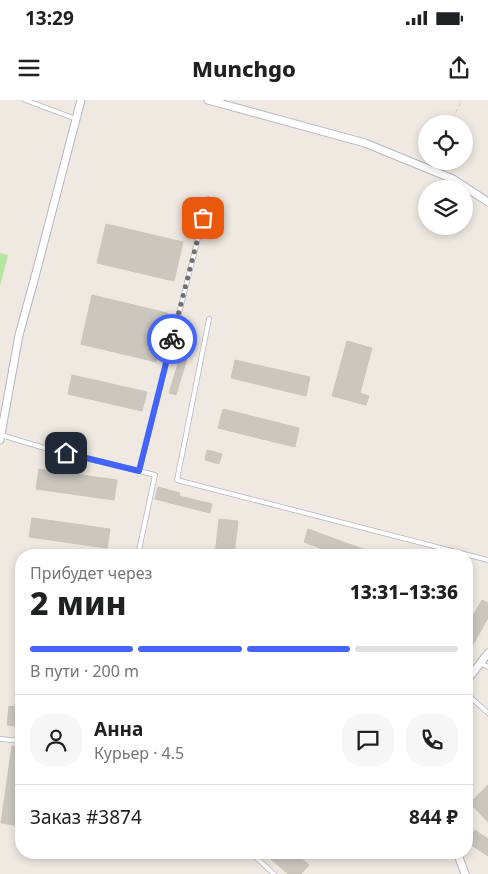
<!DOCTYPE html>
<html lang="ru">
<head>
<meta charset="utf-8">
<style>
  :root { --surface:#fff; --page:#f6f6f6; --text:#202124; --muted:#757577; --line:#e0e0e0; --accent:#4264fb }
  body { margin:0; font-family:"Noto Sans",sans-serif; background:var(--page); color:var(--text); height:100vh; display:flex; flex-direction:column; font-size:19px; white-space:nowrap }
  * { box-sizing:border-box; margin:0 }
  p { font-size:16px; color:var(--muted) }
  .icon { flex:none; width:28px; height:28px; fill:none; stroke:currentColor; stroke-width:2; stroke-linecap:round; stroke-linejoin:round }
  .map { position:relative; flex:1; overflow:hidden }
  .sheet { position:absolute; left:15px; top:449px; width:458px; height:310px; display:flex; flex-direction:column; background:var(--surface); border-radius:20px; box-shadow:0 2px 8px #0003 }
  .sheet>* { flex:none }
  .tools { position:absolute; left:418px; top:15px; display:grid; gap:10px }
  .tools a { display:grid; place-items:center; width:55px; height:55px; border-radius:50%; background:var(--surface); box-shadow:0 2px 8px #0003; font-size:25px }
  .pin { position:absolute; display:grid; place-items:center; width:42px; height:42px; color:#fff; margin:-21px; border-radius:10px; box-shadow:0 2px 8px #0006 }
  .courier { position:absolute; display:grid; place-items:center; width:50px; height:50px; margin:-25px; border:4px solid #4264fb; border-radius:50%; background:#fff; color:#222; box-shadow:0 1px 6px #0007 }
  .head em { font-style:normal; font-weight:800 }
  .head div { display:flex; flex-direction:column-reverse }
  .head { display:flex; align-items:center; justify-content:space-between; height:85px; padding:0 15px }
  h1 { font-size:32px; font-weight:800; line-height:38px }
  .bar { display:grid; grid-template-columns:repeat(4,1fr); gap:8px 5px; align-content:center; height:60px; padding:0 15px }
  .bar i { height:6px; border-radius:4px; background:var(--line) }
  .bar .on { background:var(--accent) }
  .bar p { grid-column:span 4 }
  .line { display:flex; align-items:center; gap:12px; padding:0 15px; border-top:1px solid var(--line) }
  .line div { flex:1 }
  .round { display:grid; place-items:center; flex:none; width:52px; height:52px; border-radius:20px; background:var(--page) }
  .status { display:flex; justify-content:space-between; align-items:center; height:35px; padding:0 25px; background:var(--surface); direction:ltr }
  .status svg { height:14px; fill:currentColor }
  header { display:flex; justify-content:space-between; align-items:center; height:65px; padding:0 15px; background:var(--surface); font-size:22px; font-weight:800 }
  .map>svg:first-child { display:block }
</style>
</head>
<body>
<div class="status"><b>13:29</b><svg viewBox="0 0 49 12"><path d="M0 12V9h3v3zM5 12V6h3v6zM10 12V3h3v9zM15 12V0h3v12zM26 1h20v11H26zM47 4h2v5h-2z"/></svg></div>
<header><svg class="icon" aria-label="menu" viewBox="0 0 24 24"><path d="M4 6h16M4 12h16M4 18h16"/></svg>Munchgo<svg class="icon" aria-label="share" viewBox="0 0 24 24"><path d="M12 15V3M7 8l5-5 5 5M5 13v7h14v-7"/></svg></header>
<div class="map">
<svg width="488" height="774" viewBox="0 0 488 774">
  <rect width="100%" height="100%" fill="#efe9e1"/>
  <path fill="#b6e59e" d="M 0,153 L 8,155 L 0,186 Z"/>
  <path fill="#cbc7bf" stroke="#cbc5ba" d="M 106,124 L 183,142 L 174,181 L 97,163 Z
    M 92,195 L 167,213 L 156,262 L 81,244 Z
    M 347,241 L 372,248 L 360,293 L 369,296 L 366,305 L 332,296 Z
    M 183,247 L 190,248 L 176,295 L 169,293 Z
    M 235,260 L 310,277 L 306,296 L 231,278 Z
    M 72,275 L 147,292 L 142,311 L 68,294 Z
    M 223,309 L 299,328 L 295,347 L 218,328 Z
    M 207,350 L 222,354 L 219,364 L 205,360 Z
    M 39,369 L 117,380 L 114,400 L 36,389 Z
    M 158,387 L 180,393 L 179,396 L 212,404 L 210,413 L 155,399 Z
    M 32,418 L 110,429 L 107,448 L 29,437 Z
    M 219,419 L 238,421 L 234,455 L 215,455 Z
    M 308,429 L 376,454 L 376,455 L 339,455 L 304,442 Z
    M 482,500 L 488,503 L 488,518 L 466,557 L 466,528 Z
    M 9,606 L 21,608 L 21,627 L 7,625 Z
    M 12,646 L 21,648 L 21,726 L 1,723 Z
    M 488,685 L 488,722 L 470,703 Z
    M 475,730 L 488,739 L 488,756 L 467,742 Z
    M 263,752 L 294,752 L 309,765 L 301,774 L 288,774 Z"/>
  <g fill="none" stroke-linecap="round" stroke-linejoin="round">
    <g stroke="#b4b7c1" stroke-width="5.5">
      <path id="service" d="M 25,0 L 76,19
        M 209,219 L 177,380 L 488,460
        M 1,335 L 48,349 L 139,371 L 208,99
        M 138,455 L 155,375 L 139,371
        M 481,563 L 488,567
        M 466,593 L 488,613
        M 0,639 L 21,641
        M 250,752 L 274,774"/>
    </g>
    <g stroke="#b4b7c1" stroke-width="9">
      <path id="minor" d="M 208,0 L 365,43 L 453,79 L 488,102
        M 0,340 L 19,235 L 36,173 L 81,0
        M 466,582 L 488,553
        M 457,752 L 465,774"/>
    </g>
    <path stroke="#c9c9c9" stroke-width="1" stroke-dasharray="4 2.5" stroke-linecap="butt" d="M 450,24 L 462,0
      M 451,61 L 452,70"/>
    <use href="#service" stroke="#fff" stroke-width="4"/>
    <use href="#minor" stroke="#fff" stroke-width="7"/>
  </g>
  <g fill="none" stroke-linecap="round" stroke-linejoin="round">
    <path stroke="#726f6d" stroke-width="5" stroke-dasharray="0 9" d="M 172,239 L 203,118"/>
    <path stroke="#4264fb" stroke-width="6" d="M 66,353 L 139,371 L 172,239"/>
  </g>
</svg>
<div class="tools">
<a><svg class="icon" aria-label="locate" viewBox="0 0 24 24"><circle cx="12" cy="12" r="6"/><path d="M12 2v4M12 18v4M2 12h4M18 12h4"/></svg></a>
<a><svg class="icon" aria-label="layers" viewBox="0 0 24 24"><path d="M12 4l9 5-9 5-9-5zM3 14l9 5 9-5"/></svg></a>
</div>
<div class="pin" style="left:203px;top:118px;background:#ea580c"><svg class="icon" aria-label="bag" viewBox="0 0 24 24"><path d="M5 8h14l-1 12H6zM9 8a3 3 0 0 1 6 0"/></svg></div>
<div class="pin" style="left:66px;top:353px;background:#1f2937"><svg class="icon" aria-label="home" viewBox="0 0 24 24"><path d="M3 11l9-7 9 7M6 9v11h12V9"/></svg></div>
<div class="courier" style="left:172px;top:239px"><svg class="icon" aria-label="bike" viewBox="0 0 24 24"><circle cx="6" cy="16" r="4"/><circle cx="18" cy="16" r="4"/><path d="M6 16l4-8h5l3 8M10 8l3 8H6M13 5h3"/></svg></div>
<section class="sheet">
<div class="head"><div><h1>2 мин</h1><p>Прибудет через</p></div><em>13:31–13:36</em></div>
<div class="bar"><i class="on"></i><i class="on"></i><i class="on"></i><i></i><p>В пути · 200 m</p></div>
<div class="line" style="height:90px"><a class="round"><svg class="icon" aria-label="person" viewBox="0 0 24 24"><circle cx="12" cy="8" r="4"/><path d="M4 21q1-7 8-7t8 7"/></svg></a><div><b>Анна</b><p>Курьер · 4.5</p></div><a class="round"><svg class="icon" aria-label="chat" viewBox="0 0 24 24"><path d="M4 5h16v11H9l-5 4z"/></svg></a><a class="round"><svg class="icon" aria-label="phone" viewBox="0 0 24 24"><path d="M5 4h4l2 5-3 2q2 4 5 5l2-3 5 2v4C11 20 4 13 5 4z"/></svg></a></div>
<div class="line" style="height:65px"><div>Заказ #3874</div><b>844 ₽</b></div>
</section>
</div>
</body>
</html>
